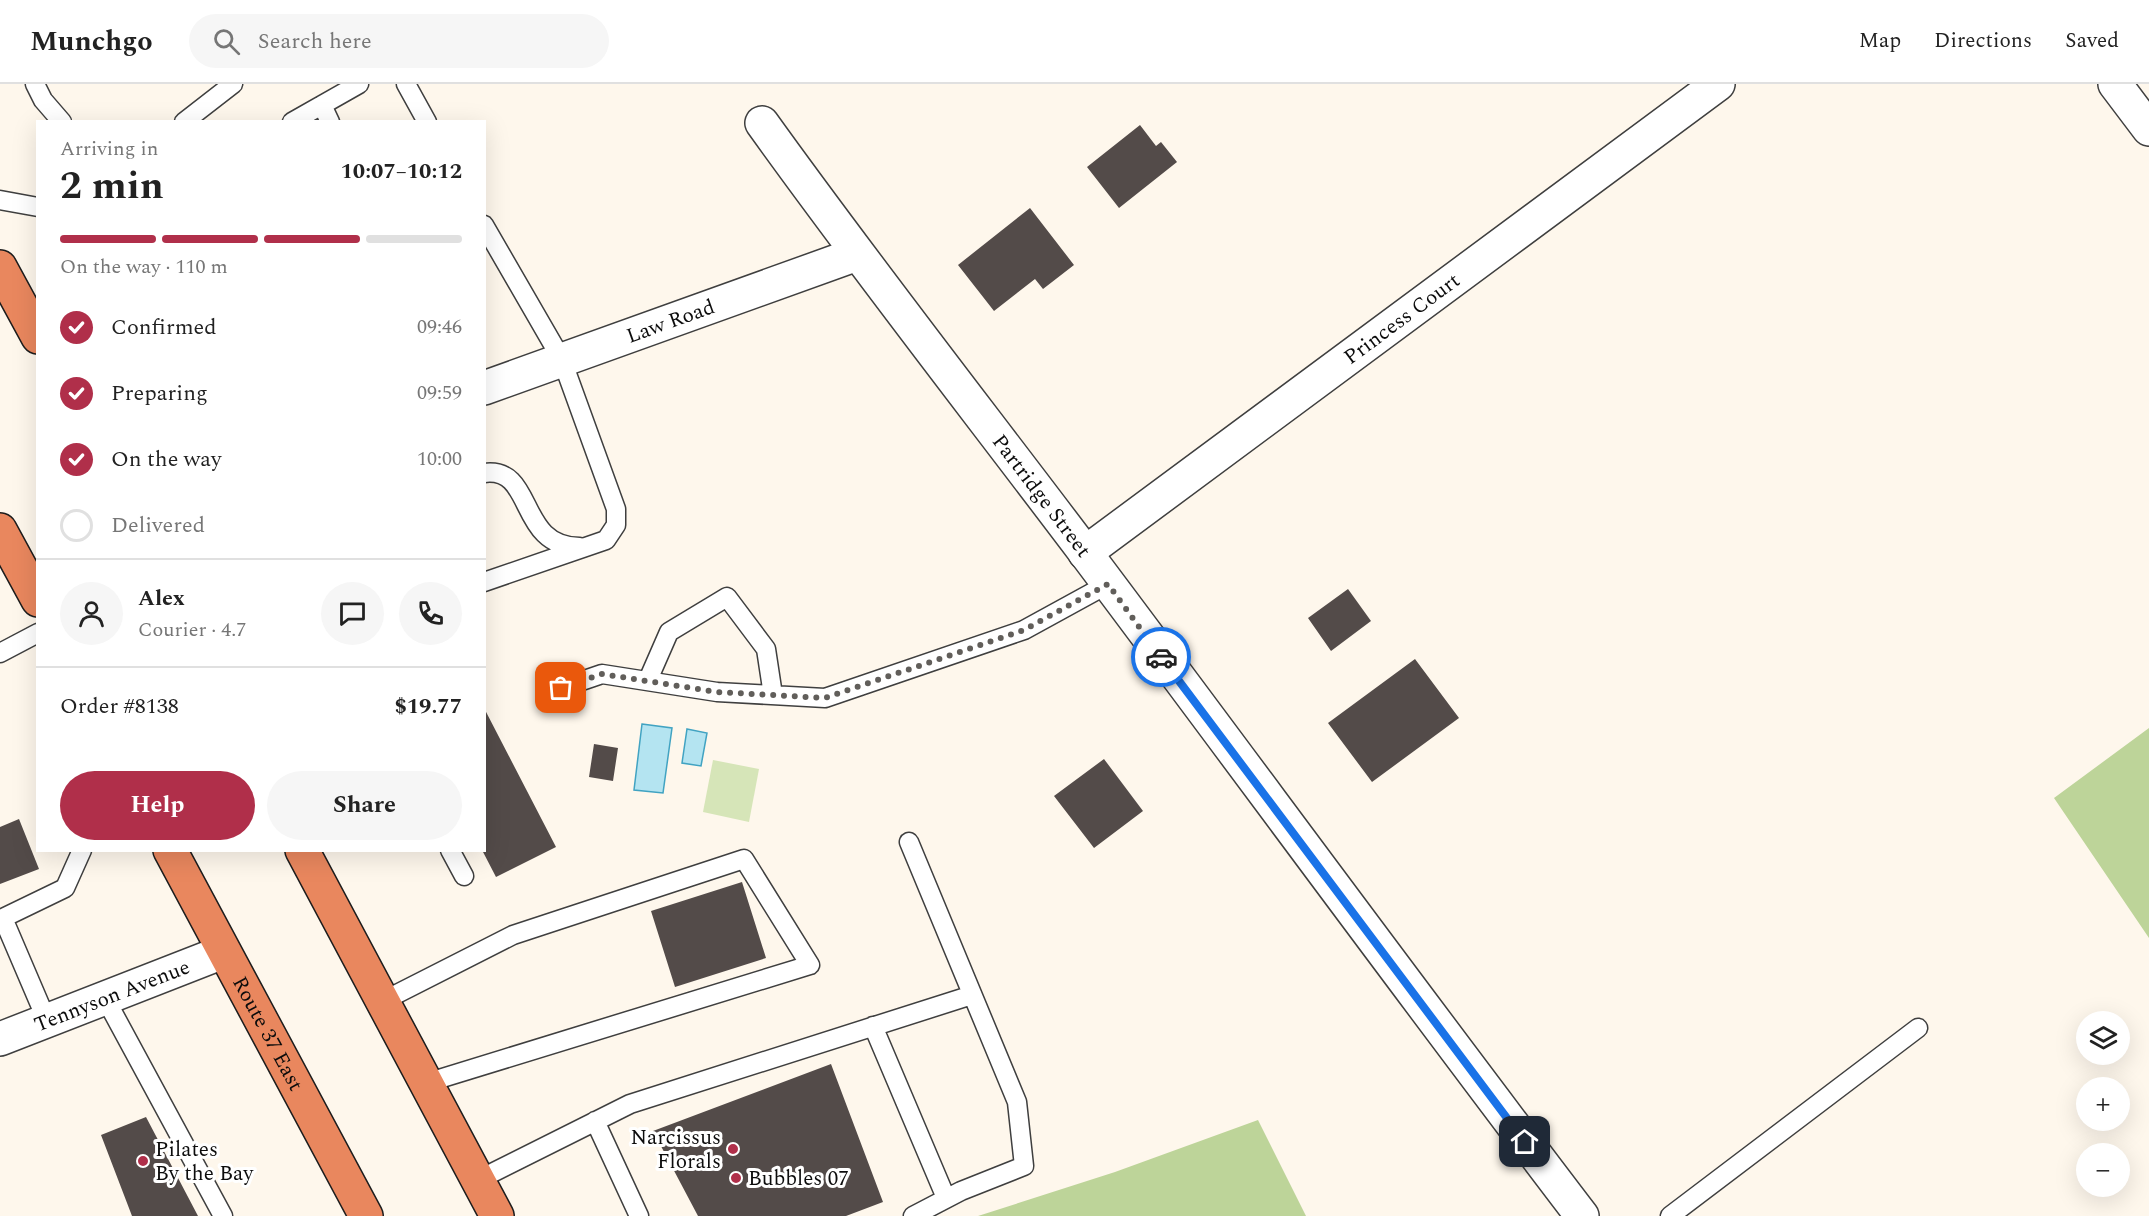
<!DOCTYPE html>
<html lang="en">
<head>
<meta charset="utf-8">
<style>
  :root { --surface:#fff; --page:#f6f6f6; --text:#222; --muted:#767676; --line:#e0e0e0; --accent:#b02f4a }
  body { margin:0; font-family:Spectral,serif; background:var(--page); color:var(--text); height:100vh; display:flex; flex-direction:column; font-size:22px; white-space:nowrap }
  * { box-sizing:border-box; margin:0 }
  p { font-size:20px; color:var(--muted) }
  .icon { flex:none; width:33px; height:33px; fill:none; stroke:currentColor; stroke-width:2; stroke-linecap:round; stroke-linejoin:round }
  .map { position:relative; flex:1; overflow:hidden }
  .side { position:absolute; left:36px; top:36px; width:450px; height:732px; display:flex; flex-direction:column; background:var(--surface); border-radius:0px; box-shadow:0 6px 24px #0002 }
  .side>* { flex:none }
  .buttons { position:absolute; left:2076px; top:927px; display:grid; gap:12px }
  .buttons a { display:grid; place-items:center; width:54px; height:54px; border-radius:50%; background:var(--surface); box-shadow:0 6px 24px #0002; font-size:30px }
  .pin { position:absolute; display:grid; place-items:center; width:51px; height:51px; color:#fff; margin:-26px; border-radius:12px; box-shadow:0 3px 9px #0006 }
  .courier { position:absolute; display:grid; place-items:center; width:60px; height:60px; margin:-30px; border:4px solid #1a73e8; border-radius:50%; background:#fff; color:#222; box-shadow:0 2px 8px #0007 }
  .headline em { font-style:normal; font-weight:700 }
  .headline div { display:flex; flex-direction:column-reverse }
  .headline { display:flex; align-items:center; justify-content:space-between; height:102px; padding:0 24px }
  h1 { font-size:39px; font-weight:700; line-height:45px }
  .bar { display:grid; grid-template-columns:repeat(4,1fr); gap:9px 6px; align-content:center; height:72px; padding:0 24px }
  .bar i { height:8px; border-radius:4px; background:var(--line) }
  .bar .current { background:var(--accent) }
  .bar p { grid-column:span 4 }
  .line { display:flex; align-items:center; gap:15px; padding:0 24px; border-top:2px solid var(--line) }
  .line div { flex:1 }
  .round { display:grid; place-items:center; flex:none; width:63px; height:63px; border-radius:32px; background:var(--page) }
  ol { padding:0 24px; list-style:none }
  li { display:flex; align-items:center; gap:18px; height:66px }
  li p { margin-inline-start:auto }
  li .icon { padding:6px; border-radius:50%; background:var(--accent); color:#fff; stroke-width:4 }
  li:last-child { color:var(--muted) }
  li i { width:33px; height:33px; border:3px solid var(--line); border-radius:50% }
  .cta { display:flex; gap:12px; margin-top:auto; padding:12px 24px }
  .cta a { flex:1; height:69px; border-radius:36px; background:var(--accent); color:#fff; font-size:24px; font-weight:700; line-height:69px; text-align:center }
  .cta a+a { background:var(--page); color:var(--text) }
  header { display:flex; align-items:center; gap:36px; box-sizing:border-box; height:84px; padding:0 30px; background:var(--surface); border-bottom:2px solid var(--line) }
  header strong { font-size:28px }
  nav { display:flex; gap:33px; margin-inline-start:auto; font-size:21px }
  .search { width:420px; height:54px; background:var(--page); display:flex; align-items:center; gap:15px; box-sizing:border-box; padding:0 21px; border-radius:33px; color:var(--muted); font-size:22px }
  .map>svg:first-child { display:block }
</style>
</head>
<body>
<header>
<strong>Munchgo</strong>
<div class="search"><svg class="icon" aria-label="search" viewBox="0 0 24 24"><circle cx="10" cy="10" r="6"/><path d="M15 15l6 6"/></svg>Search here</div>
<nav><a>Map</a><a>Directions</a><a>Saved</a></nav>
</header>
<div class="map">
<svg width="2149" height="1132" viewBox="0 0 2149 1132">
  <rect width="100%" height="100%" fill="#fef7ec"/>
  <path fill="#d6e5b8" d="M 713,676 L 759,685 L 749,738 L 703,728 Z"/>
  <path fill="#bdd499" d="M 2149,644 L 2149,854 L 2054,714 Z
    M 1258,1036 L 1306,1132 L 978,1132 L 1115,1088 Z"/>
  <path fill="#b4e4f1" stroke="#41a3c2" stroke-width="1.5" d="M 642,640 L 672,644 L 663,709 L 634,706 Z
    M 687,645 L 707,649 L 701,682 L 682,679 Z"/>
  <path fill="#534b49" d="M 1140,41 L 1156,62 L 1161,58 L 1177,78 L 1119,124 L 1087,83 Z
    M 1030,124 L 1074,181 L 1043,205 L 1035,195 L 994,227 L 958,181 Z
    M 1348,505 L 1371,537 L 1331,567 L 1308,534 Z
    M 1415,575 L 1459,634 L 1372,698 L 1328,639 Z
    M 484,624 L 556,763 L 496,793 L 482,766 Z
    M 594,660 L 618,664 L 613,697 L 589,693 Z
    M 1104,675 L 1143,727 L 1094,764 L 1054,712 Z
    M 19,735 L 39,785 L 0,800 L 0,743 Z
    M 742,798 L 766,874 L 675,903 L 651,827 Z
    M 831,980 L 883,1118 L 846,1132 L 698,1132 L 653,1047 Z
    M 146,1033 L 198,1132 L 132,1132 L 101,1051 Z"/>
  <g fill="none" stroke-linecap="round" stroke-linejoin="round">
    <g stroke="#3f3f3f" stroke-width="21">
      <path id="lane" d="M 35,0 L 43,16 L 62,38
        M 406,0 L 427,38
        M 322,21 L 330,38
        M 184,38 L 233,0
        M 292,38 L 359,0
        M 0,116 L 38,123
        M 484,141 L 562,276 L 616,425 L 616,441 L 606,456 L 484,498
        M 484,389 C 536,382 516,463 580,463
        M 0,569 L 38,549
        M 648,596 L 669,548 L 727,513 L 766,565 L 773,611
        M 561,604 L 602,590 L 717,608 L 825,614 L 1024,546 L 1108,500
        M 909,758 L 1017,1018 L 1024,1082 L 961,1107 L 913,1132
        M 450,766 L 464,792
        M 105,914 L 223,1132
        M 383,917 L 513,851 L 744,775 L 810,881 L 426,999
        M 47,937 L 3,834 L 65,804 L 82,766
        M 873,942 L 946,1114
        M 595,1037 L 639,1132
        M 478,1096 L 630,1020 L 972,911
        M 1670,1132 L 1918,944"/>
    </g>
    <g stroke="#3f3f3f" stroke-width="36">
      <g id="street">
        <path d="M 2115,0 L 2149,45"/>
        <path id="s1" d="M 762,39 C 866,184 976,324 1084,467 C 1250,688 1414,912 1582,1132"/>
        <path id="s2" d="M 484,304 L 857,170"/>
        <path id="s3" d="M 1085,469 L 1718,0"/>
        <path id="s4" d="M 0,955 L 223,868"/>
      </g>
    </g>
    <g stroke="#1d1d1d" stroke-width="36">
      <g id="highway">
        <path d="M 0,183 L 38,253"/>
        <path d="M 0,446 L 38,516"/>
        <path id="s5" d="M 170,766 L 366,1132"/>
        <path d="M 302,766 L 497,1132"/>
      </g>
    </g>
    <use href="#lane" stroke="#fff" stroke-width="18"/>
    <use href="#street" stroke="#fff" stroke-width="33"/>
    <use href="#highway" stroke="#e9875e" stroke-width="33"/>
  </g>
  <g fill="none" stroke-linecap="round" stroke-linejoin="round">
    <path stroke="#615e5a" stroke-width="6" stroke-dasharray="0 10.8" d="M 561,604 L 602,590 L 717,608 L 825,614 L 1024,546 L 1108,500 L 1161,573"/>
    <path stroke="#1a73e8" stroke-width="8" d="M 1161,573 L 1525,1058"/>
  </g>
  <g fill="#b02f4a" stroke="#fff" stroke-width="2">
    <circle cx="733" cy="1065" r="6"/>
    <circle cx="143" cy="1077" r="6"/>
    <circle cx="736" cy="1094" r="6"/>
  </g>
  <g text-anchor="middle" stroke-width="6" stroke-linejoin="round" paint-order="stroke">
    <g font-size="21" fill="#0c0c0c" stroke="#fff">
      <text dy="7" stroke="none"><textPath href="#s3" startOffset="394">Princess Court</textPath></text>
      <text dy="7" stroke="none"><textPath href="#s2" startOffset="198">Law Road</textPath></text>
      <text dy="7" stroke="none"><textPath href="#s1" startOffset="466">Partridge Street</textPath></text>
      <text dy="7" stroke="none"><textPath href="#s4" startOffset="120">Tennyson Avenue</textPath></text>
      <text dy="7" stroke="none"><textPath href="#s5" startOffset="208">Route 37 East</textPath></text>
    </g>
    <g font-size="21" fill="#0c0c0c" stroke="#fff" text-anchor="start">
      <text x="721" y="1060" text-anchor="end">Narcissus<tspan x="721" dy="24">Florals</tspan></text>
      <text x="155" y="1072">Pilates<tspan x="155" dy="24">By the Bay</tspan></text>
      <text x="748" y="1101">Bubbles 07</text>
    </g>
  </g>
</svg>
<div class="buttons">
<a><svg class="icon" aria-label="layers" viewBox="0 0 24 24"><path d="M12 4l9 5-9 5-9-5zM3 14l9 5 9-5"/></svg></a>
<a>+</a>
<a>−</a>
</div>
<div class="pin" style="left:561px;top:604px;background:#ea580c"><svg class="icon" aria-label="bag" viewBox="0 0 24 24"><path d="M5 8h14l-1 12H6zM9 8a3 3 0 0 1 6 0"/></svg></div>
<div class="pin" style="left:1525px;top:1058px;background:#1f2937"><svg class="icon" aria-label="home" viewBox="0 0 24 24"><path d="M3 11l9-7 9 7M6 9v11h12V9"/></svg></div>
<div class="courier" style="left:1161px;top:573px"><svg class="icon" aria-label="car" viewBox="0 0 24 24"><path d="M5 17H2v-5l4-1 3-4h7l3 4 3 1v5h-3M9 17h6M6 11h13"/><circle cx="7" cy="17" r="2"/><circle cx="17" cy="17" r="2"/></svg></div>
<section class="side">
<div class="headline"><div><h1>2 min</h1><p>Arriving in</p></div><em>10:07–10:12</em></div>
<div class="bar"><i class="current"></i><i class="current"></i><i class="current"></i><i></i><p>On the way · 110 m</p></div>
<ol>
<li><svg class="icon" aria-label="check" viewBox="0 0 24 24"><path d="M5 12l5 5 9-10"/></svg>Confirmed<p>09:46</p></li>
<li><svg class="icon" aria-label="check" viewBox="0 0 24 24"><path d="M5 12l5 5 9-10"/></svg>Preparing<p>09:59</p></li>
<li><svg class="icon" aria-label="check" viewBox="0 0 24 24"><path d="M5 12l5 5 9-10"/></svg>On the way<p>10:00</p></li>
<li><i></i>Delivered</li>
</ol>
<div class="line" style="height:108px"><a class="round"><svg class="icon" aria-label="person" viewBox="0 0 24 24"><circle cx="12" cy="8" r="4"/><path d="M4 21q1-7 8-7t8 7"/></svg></a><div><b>Alex</b><p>Courier · 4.7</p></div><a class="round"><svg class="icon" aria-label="chat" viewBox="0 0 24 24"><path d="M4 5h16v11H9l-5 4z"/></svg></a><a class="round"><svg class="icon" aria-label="phone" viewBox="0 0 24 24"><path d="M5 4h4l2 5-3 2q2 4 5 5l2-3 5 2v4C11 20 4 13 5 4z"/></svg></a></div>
<div class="line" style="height:78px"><div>Order #8138</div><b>$19.77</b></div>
<div class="cta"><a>Help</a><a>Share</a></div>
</section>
</div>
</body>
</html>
